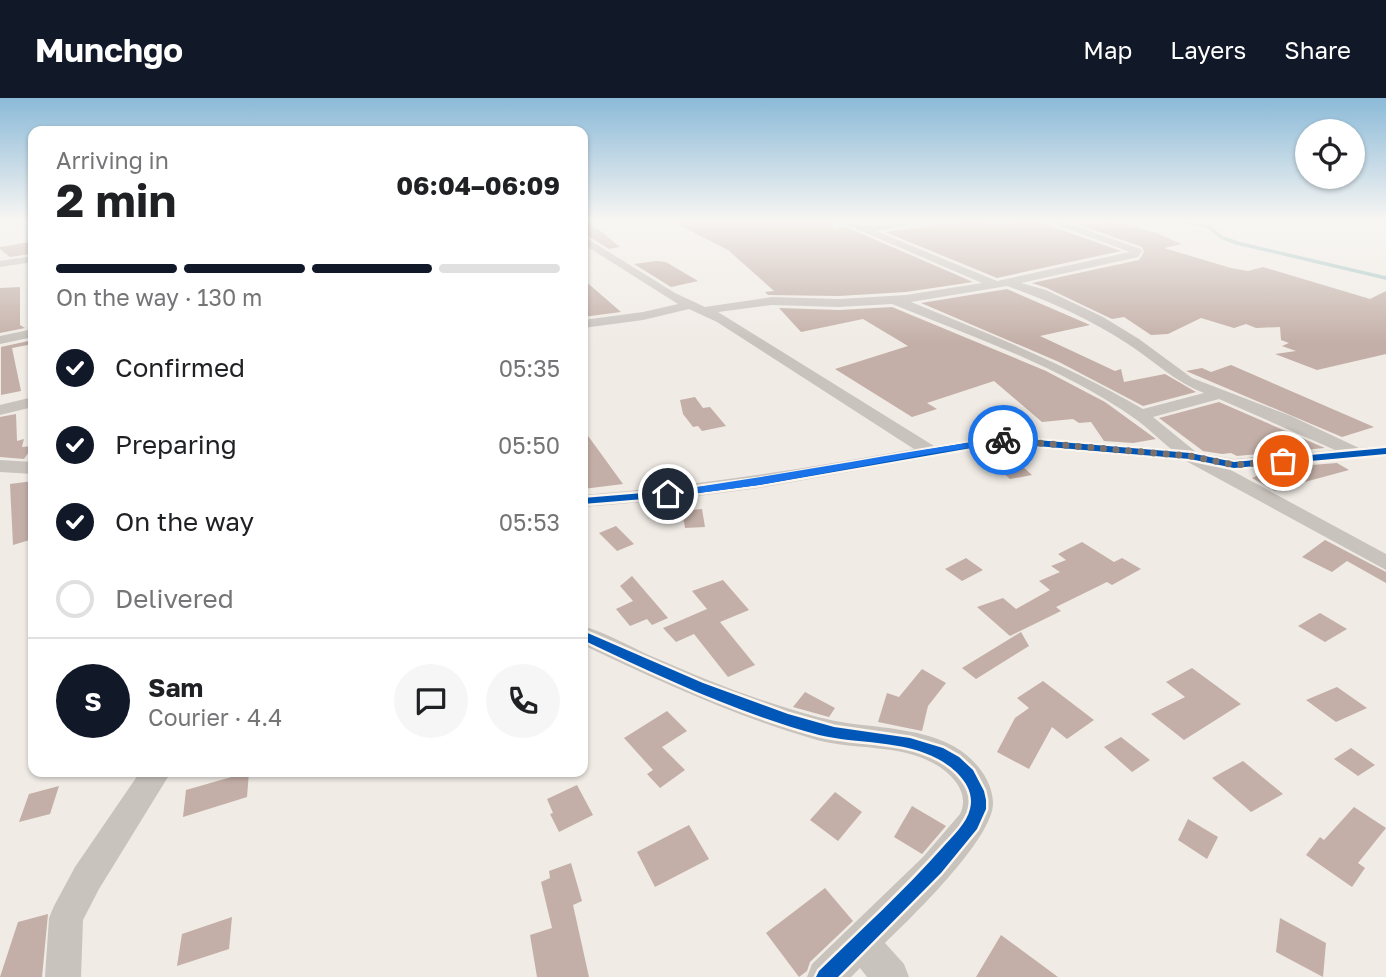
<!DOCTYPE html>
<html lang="en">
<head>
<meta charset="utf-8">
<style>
  :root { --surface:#fff; --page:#f6f6f6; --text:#202124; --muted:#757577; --line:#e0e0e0; --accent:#111827 }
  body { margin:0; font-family:"Golos Text",sans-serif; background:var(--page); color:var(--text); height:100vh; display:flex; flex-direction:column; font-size:26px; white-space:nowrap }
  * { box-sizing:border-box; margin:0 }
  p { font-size:23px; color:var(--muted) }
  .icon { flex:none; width:38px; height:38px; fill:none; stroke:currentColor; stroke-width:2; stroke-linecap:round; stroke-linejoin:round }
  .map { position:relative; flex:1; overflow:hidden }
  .details { position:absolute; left:28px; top:28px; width:560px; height:651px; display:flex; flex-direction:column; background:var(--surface); border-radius:14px; box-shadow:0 2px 5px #0004 }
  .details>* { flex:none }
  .tools { position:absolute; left:1295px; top:21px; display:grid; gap:14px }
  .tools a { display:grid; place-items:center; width:70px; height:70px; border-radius:50%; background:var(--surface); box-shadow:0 2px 5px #0004; font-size:35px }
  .pin { position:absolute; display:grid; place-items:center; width:60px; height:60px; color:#fff; margin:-30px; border:4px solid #fff; border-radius:50%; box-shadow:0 2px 7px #0007 }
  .courier { position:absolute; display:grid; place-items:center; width:70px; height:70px; margin:-35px; border:5px solid #1a73e8; border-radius:50%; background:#fff; color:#222; box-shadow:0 2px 9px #0007 }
  .overview em { font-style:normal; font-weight:700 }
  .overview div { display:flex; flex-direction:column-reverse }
  .overview { display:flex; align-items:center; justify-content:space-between; height:119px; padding:0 28px }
  h1 { font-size:46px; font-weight:700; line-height:52px }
  .bar { display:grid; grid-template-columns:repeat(4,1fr); gap:10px 7px; align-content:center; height:84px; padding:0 28px }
  .bar i { height:9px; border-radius:5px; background:var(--line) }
  .bar .active { background:var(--accent) }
  .bar p { grid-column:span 4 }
  .line { display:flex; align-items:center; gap:18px; padding:0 28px; border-top:2px solid var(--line) }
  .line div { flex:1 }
  .round { display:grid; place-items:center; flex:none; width:74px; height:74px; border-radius:37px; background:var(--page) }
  ol { padding:0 28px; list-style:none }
  li { display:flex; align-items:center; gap:21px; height:77px }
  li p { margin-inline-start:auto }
  li .icon { padding:7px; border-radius:50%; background:var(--accent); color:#fff; stroke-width:4 }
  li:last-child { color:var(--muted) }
  li i { width:38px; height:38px; border:4px solid var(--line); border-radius:50% }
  header { display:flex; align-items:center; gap:42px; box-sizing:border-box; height:98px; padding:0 35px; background:var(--accent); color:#fff }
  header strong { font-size:33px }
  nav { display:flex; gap:38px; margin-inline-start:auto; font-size:24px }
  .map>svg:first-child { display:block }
</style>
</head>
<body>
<header>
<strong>Munchgo</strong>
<nav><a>Map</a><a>Layers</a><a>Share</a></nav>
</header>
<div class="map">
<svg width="1386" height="879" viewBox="0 0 1386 879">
  <rect width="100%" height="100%" fill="#f0ebe5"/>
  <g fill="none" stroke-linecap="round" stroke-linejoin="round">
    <path stroke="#a1c2c1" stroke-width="3.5" d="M 1180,122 L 1209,129 L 1221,139 L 1237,145 L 1386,180"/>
  </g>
  <path fill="#c3afa7" d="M 583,122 L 587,122 L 620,149 L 609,151 L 583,135 Z
    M 669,122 L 833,122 L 833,131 L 846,129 L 973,184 L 906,194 L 839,198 L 768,197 L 765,194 L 774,193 L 728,152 Z
    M 972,122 L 984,122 L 993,127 L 1029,122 L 1045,126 L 1121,153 L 997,180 L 885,134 Z
    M 1075,122 L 1088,127 L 1108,122 L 1160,136 L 1158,136 L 1182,146 L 1164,150 L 1231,170 L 1248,173 L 1263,169 L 1370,201 L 1386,193 L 1386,256 L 1317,272 L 1275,256 L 1296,253 L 1282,248 L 1289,245 L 1281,242 L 1280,229 L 1256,230 L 1246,226 L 1234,230 L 1201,220 L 1168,236 L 1151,237 L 1124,219 L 1112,221 L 1047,190 L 1032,185 L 1139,162 L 1144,154 L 1142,149 L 1068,123 Z
    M 30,144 L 30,156 L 10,159 L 0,151 L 0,149 Z
    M 656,163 L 666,164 L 698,183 L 671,189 L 634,166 Z
    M 583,181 L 621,214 L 583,219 Z
    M 20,189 L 20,227 L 25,230 L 0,235 L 0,190 Z
    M 1007,191 L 1090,227 L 1040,238 L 1115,273 L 1121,271 L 1124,284 L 1165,276 L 1196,294 L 1143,308 L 1059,264 L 921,205 Z
    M 892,209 L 1046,273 L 1105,304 L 1156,341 L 1133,345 L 1104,343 L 1091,324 L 1079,325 L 1073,321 L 1042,324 L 994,283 L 927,305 L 937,311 L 912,319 L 835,271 L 908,248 L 863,221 L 801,234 L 779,210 L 839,212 Z
    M 33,242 L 33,246 L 12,250 L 21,293 L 1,297 L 1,249 Z
    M 1231,267 L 1374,329 L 1342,339 L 1186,273 L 1202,270 L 1211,274 Z
    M 695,299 L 703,310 L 710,309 L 726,328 L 702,333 L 698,328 L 693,329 L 683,316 L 680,302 Z
    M 1219,304 L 1325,350 L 1237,358 L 1231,355 L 1222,356 L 1203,353 L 1159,320 Z
    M 16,316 L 17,343 L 24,341 L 22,349 L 33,348 L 24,361 L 0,359 L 0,319 Z
    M 583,331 L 623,386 L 583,391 Z
    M 1012,359 L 1032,377 L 1010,381 L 989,362 Z
    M 1337,365 L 1349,372 L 1290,388 L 1287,387 L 1275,393 L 1252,380 L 1265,374 L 1260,371 Z
    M 33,383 L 33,441 L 13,447 L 10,386 Z
    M 702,411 L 705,429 L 685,430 L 682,413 Z
    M 616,428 L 634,446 L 617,453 L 599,435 Z
    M 1325,442 L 1386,474 L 1386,485 L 1347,463 L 1332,474 L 1302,459 Z
    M 1082,444 L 1114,464 L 1122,460 L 1141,471 L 1112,487 L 1107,484 L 1056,509 L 1061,513 L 1010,538 L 977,509 L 1003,500 L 1016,511 L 1050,492 L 1039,483 L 1060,474 L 1051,468 L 1066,462 L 1058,456 Z
    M 966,460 L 983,472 L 962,483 L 945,471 Z
    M 632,478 L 663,514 L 668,520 L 652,527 L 647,521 L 630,528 L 616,511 L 633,503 L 620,488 Z
    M 723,482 L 749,512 L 720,524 L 755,567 L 728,579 L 694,536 L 676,544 L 663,530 L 707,511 L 692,493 Z
    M 1320,515 L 1347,531 L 1325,544 L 1298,528 Z
    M 1021,534 L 1029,548 L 976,581 L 962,570 Z
    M 1192,570 L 1241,606 L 1184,642 L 1151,616 L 1185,599 L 1166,584 Z
    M 922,571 L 946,585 L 928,608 L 922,633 L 878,624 L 887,595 L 899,599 Z
    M 1043,583 L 1094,622 L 1067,641 L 1052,629 L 1029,671 L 997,654 L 1015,620 L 1029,610 L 1017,600 Z
    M 1337,589 L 1367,610 L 1336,624 L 1306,602 Z
    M 805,594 L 835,610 L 829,619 L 793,609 Z
    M 667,613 L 687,633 L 662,649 L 685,672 L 660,690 L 647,676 L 653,672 L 624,640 Z
    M 1121,639 L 1150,662 L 1132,674 L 1104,649 Z
    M 1351,650 L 1375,667 L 1358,678 L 1334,661 Z
    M 1243,663 L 1283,696 L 1251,714 L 1212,680 Z
    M 249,674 L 247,699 L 183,719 L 186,692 Z
    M 577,687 L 593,717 L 559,734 L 550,716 L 553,715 L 547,701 Z
    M 59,688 L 50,716 L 19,724 L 29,696 Z
    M 835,694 L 862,714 L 838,743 L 810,722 Z
    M 912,708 L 946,728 L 922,756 L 894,739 Z
    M 1354,709 L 1386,730 L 1358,765 L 1365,770 L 1352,789 L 1306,757 L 1320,739 L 1324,742 Z
    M 1188,721 L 1218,739 L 1207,761 L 1178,742 Z
    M 689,727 L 709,761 L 655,789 L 637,754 Z
    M 571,765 L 582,803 L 573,807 L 589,879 L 537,879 L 530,837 L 552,830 L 541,784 L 550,780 L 549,773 Z
    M 825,790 L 853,823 L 810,864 L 807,873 L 799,879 L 766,835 Z
    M 48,816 L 42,879 L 0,879 L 18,824 Z
    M 232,819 L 229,851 L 177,868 L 182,836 Z
    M 1280,820 L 1326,845 L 1323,879 L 1276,854 Z
    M 1001,837 L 1058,879 L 976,879 Z"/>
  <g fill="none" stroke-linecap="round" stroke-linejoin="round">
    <path fill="#c9c3be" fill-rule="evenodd" d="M 836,122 C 848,122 859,129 869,128 C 890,127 910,122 932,122 L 876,133 L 997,183 L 1130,154 L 1043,122 L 1058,122 L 1141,151 L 1142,153 L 1138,159 L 1021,185 L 1046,192 L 1103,219 L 1139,241 L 1192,280 L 1291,318 L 1359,350 L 1386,348 L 1386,358 L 1229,371 L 1386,456 L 1386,472 L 1186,363 L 1000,347 L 759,390 L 668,402 L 583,409 L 583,397 C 695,388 804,371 914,351 L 717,224 L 689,211 L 643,222 L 583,230 L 583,222 L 643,214 L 678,206 L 583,146 L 583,138 L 675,195 L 705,209 L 772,199 L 839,201 L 906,197 L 982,185 ZM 1007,188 C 1049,203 1090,221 1128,246 C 1154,263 1175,284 1204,295 L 1143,311 C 1069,268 990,236 911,204 ZM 892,206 C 974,239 1061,269 1134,320 C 1147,329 1159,341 1171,351 L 1000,337 L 934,348 L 718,214 L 772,207 L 839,209 ZM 1219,301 L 1335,352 L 1234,361 L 1196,354 L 1153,319 Z
      M 33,158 L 33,164 L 0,169 L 0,163 Z
      M 33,231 L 33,239 L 0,246 L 0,238 Z
      M 33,299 L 33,309 L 0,317 L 0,307 Z
      M 0,362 L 33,364 L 33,376 L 0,374 Z
      M 583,528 C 607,535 629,548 651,558 C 697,578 743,597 790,611 C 809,617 828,622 847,625 C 883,630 923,631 955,649 C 974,660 992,681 993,704 C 995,739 911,820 885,845 L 904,866 L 909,879 L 867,879 L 860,870 L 851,879 L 807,879 L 812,866 L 923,759 L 960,716 C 971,694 950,674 933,665 C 899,646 854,652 817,642 C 736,619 659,583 583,547 Z
      M 140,674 L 171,674 L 99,791 L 83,822 L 81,879 L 45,879 L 49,820 L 54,808 L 75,769 Z"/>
    <g stroke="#fbf5ee" stroke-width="5">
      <path id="cycleway" d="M 1000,339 L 1190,355 L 1234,364 L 1386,350 L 1386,356 L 1234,370 L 1190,361 L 1000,345 L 759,387 L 668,399 L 583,406 L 583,400 L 668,393 L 759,381 Z
        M 583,533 L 703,585 L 788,616 L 834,629 L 910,640 L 943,650 L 959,659 L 973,672 L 984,693 L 986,702 L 986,711 L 977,731 L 941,775 L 838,879 L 816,879 L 819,873 C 861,832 904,793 943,749 C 952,739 967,725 970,711 C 976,689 955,670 938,661 C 904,642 856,646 819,637 C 737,615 659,578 583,542 Z"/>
    </g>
    <use href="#cycleway" fill="#0057b8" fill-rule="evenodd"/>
  </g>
  <linearGradient id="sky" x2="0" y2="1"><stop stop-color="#8bbad8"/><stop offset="0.5" stop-color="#f8f6f3"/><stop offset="1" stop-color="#f8f6f3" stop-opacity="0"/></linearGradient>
  <rect width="1386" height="245" fill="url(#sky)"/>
  <path fill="#1a73e8" d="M 1003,340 L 1008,342 L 1006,344 L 929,356 L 759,387 L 668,399 L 662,396 L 668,393 C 780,378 891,355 1003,340 Z"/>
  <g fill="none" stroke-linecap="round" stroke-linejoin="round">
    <path stroke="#7a716c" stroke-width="7" stroke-dasharray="0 12.6" d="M 1003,342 L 1190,358 L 1234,367 L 1283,363"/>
  </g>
</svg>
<div class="tools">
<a><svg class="icon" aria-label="locate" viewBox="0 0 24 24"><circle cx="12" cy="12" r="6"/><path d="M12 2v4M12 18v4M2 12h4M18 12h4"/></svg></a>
</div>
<div class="pin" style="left:1283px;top:363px;background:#ea580c"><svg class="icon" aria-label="bag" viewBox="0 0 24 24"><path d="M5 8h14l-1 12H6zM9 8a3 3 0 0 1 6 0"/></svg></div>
<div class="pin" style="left:668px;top:396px;background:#1f2937"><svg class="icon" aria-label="home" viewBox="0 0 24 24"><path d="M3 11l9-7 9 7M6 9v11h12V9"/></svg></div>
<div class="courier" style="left:1003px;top:342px"><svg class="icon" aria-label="bike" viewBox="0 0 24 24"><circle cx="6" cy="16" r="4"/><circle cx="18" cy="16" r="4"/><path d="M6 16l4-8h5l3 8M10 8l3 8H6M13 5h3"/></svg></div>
<section class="details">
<div class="overview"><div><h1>2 min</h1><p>Arriving in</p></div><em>06:04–06:09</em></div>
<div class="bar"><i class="active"></i><i class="active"></i><i class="active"></i><i></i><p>On the way · 130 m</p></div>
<ol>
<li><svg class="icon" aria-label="check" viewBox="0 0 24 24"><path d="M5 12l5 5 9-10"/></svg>Confirmed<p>05:35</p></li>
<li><svg class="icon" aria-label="check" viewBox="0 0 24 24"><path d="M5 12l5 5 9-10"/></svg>Preparing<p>05:50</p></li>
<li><svg class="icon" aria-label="check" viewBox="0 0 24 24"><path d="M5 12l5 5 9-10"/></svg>On the way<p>05:53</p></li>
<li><i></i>Delivered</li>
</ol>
<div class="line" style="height:126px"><b class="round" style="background:var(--accent);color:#fff">S</b><div><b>Sam</b><p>Courier · 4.4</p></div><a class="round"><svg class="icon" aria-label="chat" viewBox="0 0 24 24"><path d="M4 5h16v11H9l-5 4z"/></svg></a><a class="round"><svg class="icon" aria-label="phone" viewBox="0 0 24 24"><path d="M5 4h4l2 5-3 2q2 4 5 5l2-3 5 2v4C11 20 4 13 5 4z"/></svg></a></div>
</section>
</div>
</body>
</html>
